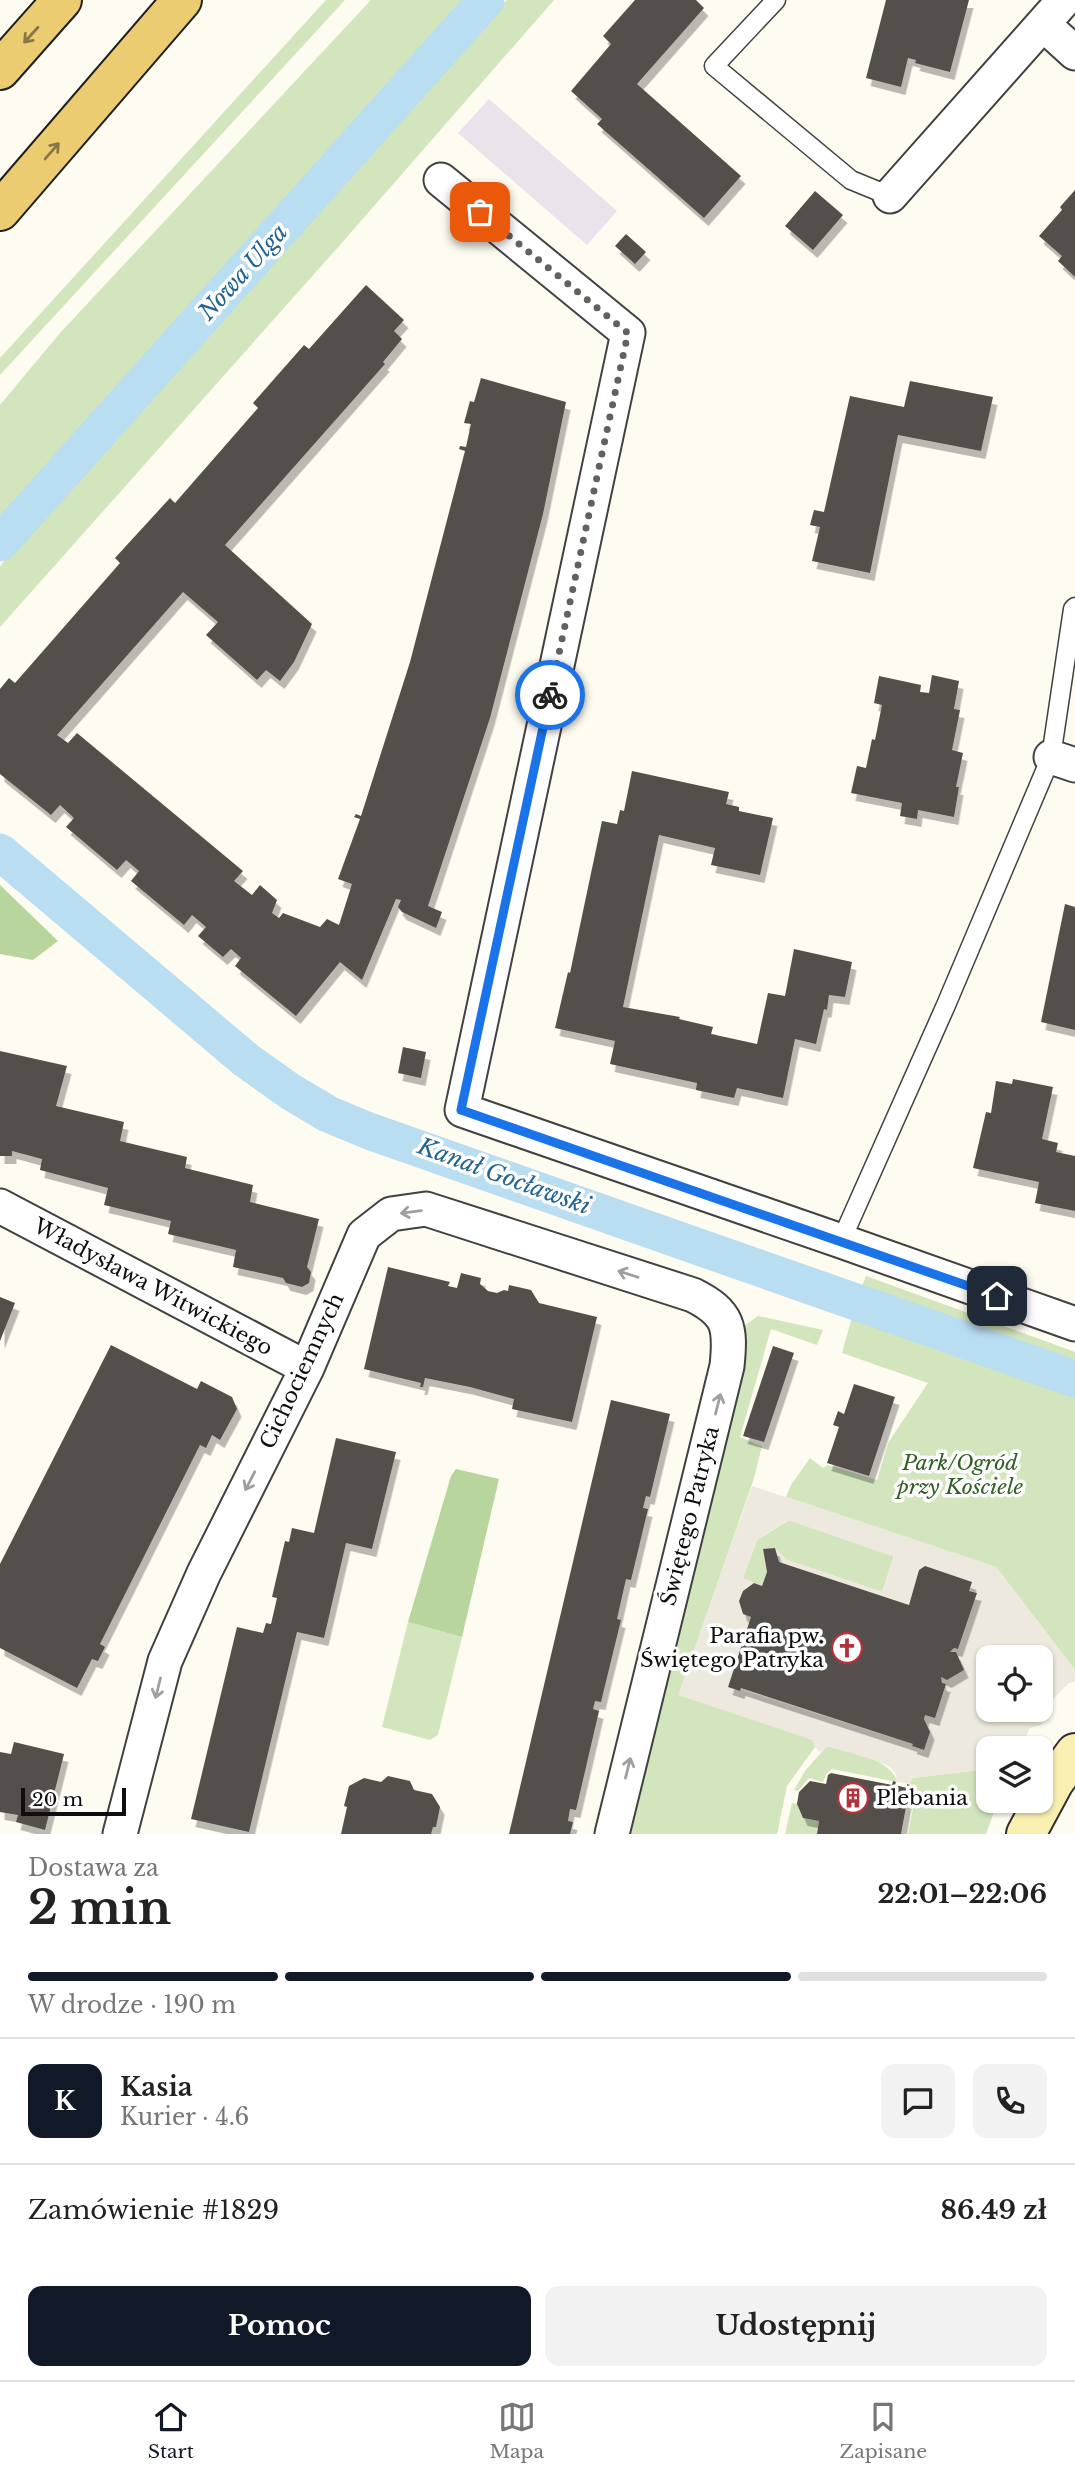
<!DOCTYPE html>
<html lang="pl">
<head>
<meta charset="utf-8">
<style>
  :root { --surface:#fff; --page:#f2f2f2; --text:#222; --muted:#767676; --line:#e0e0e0; --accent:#111827 }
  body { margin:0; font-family:"Libre Baskerville",serif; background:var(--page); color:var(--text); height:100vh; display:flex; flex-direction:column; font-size:26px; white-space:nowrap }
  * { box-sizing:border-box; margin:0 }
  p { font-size:23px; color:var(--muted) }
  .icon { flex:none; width:38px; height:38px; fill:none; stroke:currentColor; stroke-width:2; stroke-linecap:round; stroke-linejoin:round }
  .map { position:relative; height:1834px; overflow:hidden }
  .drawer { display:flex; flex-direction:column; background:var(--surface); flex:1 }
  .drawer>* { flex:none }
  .fabs { position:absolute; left:976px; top:1645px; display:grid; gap:14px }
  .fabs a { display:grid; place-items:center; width:77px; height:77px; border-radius:14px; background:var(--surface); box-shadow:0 2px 5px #0004; font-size:35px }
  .scale { position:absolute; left:21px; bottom:18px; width:105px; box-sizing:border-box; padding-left:7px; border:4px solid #0e0e0e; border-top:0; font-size:19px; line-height:24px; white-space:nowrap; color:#0e0e0e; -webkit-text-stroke:5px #fff; paint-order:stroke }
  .pin { position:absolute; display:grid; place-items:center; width:60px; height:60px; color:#fff; margin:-30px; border-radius:14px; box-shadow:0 4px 10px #0006 }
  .courier { position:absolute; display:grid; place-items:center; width:70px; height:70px; margin:-35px; border:5px solid #1a73e8; border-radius:50%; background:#fff; color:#222; box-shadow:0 2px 9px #0007 }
  .overview em { font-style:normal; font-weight:700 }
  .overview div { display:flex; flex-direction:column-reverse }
  .overview { display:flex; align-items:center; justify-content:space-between; height:119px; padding:0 28px }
  h1 { font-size:46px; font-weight:700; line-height:52px }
  .bar { display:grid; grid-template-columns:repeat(4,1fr); gap:10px 7px; align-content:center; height:84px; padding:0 28px }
  .bar i { height:9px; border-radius:5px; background:var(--line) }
  .bar .current { background:var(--accent) }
  .bar p { grid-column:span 4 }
  .line { display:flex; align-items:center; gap:18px; padding:0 28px; border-top:2px solid var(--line) }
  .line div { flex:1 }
  .round { display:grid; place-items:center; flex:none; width:74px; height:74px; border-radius:14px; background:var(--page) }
  .action { display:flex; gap:14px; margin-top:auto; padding:14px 28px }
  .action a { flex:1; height:80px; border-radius:14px; background:var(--accent); color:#fff; font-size:28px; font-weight:700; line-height:80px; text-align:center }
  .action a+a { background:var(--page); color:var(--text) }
  .tabs { display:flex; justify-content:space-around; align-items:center; height:98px; border-top:2px solid var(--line); background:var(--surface); font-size:19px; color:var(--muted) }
  .tabs a { display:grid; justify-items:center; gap:4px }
  .tabs .current { color:var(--accent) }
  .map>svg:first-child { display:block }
</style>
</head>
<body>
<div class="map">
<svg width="1075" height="1834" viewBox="0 0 1075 1834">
  <defs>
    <filter id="shadow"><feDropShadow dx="4.5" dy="8" stdDeviation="0" flood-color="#0004"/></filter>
  </defs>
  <rect width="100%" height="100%" fill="#fefbf0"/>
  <path fill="#eae3eb" d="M 489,99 L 617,211 L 587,245 L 458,133 Z"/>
  <path fill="#d2e5bc" d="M 326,0 L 345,0 L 0,375 L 0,358 Z
    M 371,0 L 469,0 L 0,520 L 0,405 L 60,333 Z
    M 507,0 L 554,0 L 340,245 L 0,627 L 0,566 L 331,200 Z
    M 866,1276 L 1075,1352 L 1075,1372 L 859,1294 Z
    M 854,1310 L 1075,1388 L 1075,1670 L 996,1567 L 786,1497 L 791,1485 L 810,1458 L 823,1468 L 828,1465 L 877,1480 L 888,1443 L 928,1383 L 842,1353 Z
    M 758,1316 L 823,1330 L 817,1345 L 771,1329 L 740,1437 L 762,1446 L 754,1478 L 679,1694 L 813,1740 L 815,1747 L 787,1786 L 777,1834 L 629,1834 L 741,1328 Z
    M 789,1520 L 894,1556 L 882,1592 L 787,1560 L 775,1548 L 763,1550 L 767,1572 L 762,1586 L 743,1578 L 757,1540 Z
    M 408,1622 L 462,1637 L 438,1735 L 430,1740 L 382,1727 Z
    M 827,1746 C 848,1752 893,1759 897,1782 L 832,1769 L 826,1774 L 823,1782 L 809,1778 L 798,1791 L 794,1790 L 805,1771 Z
    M 989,1769 L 989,1801 L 998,1801 L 986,1834 L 908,1834 L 917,1787 L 910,1784 L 912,1778 Z
    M 792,1803 L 797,1804 L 803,1818 L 819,1821 L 817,1834 L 785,1834 Z"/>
  <path fill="#b7d59d" d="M 0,885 L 58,941 L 33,960 L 0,954 Z
    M 456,1469 L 499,1479 L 462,1637 L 408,1622 L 451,1476 Z"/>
  <path fill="#ede9df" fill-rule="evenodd" d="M 752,1486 L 996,1567 L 1075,1670 L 1075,1682 L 1069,1683 L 1044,1708 L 1042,1725 L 1030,1728 L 1020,1748 L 989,1748 L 989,1769 L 912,1778 L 910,1784 L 897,1782 L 896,1774 L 889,1766 L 877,1761 L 828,1746 L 820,1752 L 815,1747 L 813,1740 L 678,1695 ZM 788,1520 L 894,1557 L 882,1592 L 787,1560 L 775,1548 L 779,1562 L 909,1605 L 919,1570 L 977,1593 L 959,1648 L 954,1648 L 950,1652 L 964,1670 L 947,1679 L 941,1677 L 942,1683 L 946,1685 L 935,1717 L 925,1715 L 924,1719 L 930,1732 L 924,1750 L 912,1746 L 913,1744 L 728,1686 L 751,1617 L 743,1614 L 739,1601 L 743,1591 L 754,1583 L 762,1586 L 743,1578 L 757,1540 ZM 989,1657 L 1041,1657 L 1041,1710 L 989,1710 Z"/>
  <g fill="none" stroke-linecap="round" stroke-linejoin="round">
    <path stroke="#b9ddf1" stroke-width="37" d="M 0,543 L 486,0
      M 0,852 L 246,1060 L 291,1092 L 328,1114 L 369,1131 L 1075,1379"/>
  </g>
  <path fill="#554f4b" filter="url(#shadow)" d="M 635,0 L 696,0 L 704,8 L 637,84 L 741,176 L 704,218 L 597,124 L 602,119 L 571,91 L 611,44 L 603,36 Z
    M 886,0 L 969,0 L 950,72 L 915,63 L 916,60 L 908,58 L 901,87 L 866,78 Z
    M 1075,190 L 1075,277 L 1058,261 L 1062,256 L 1039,236 L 1062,210 L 1060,207 Z
    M 815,191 L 843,215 L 813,250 L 785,226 Z
    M 626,234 L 646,252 L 635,264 L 615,246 Z
    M 366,285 L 404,320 L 394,331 L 402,339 L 383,362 L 385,364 L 225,545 L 312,624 L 294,662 L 280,681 L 266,670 L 257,680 L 206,635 L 218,622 L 183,592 L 57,735 L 68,743 L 77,733 L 243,871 L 234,881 L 252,895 L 260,885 L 277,900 L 272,913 L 279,918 L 283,913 L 320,927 L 327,919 L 339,925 L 352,884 L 338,879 L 360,819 L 354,817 L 356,814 L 361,816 L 410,662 L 465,451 L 459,449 L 460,446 L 466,447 L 471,424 L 464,423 L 470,401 L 474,402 L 481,378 L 566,402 L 543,514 L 490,718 L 428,906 L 442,912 L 436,928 L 402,912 L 398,907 L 401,900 L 396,899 L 362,980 L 340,962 L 296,1016 L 235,966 L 241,958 L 231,949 L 223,957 L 198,936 L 206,927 L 192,915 L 184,925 L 131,881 L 139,871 L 126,860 L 117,870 L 66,827 L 74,818 L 60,805 L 51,815 L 0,774 L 0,689 L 9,678 L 15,683 L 120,563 L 115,558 L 170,498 L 175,503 L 258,408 L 253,403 L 304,345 L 309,349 Z
    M 910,381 L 993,397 L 981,451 L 898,435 L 870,573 L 812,561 L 820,527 L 810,525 L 814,510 L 824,512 L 850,396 L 904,407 Z
    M 932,675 L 959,681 L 954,709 L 960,710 L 952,750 L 963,753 L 956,787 L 959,787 L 954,817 L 918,810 L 917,819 L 900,816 L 902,803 L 851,793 L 857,766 L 866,768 L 872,739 L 875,740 L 882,705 L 874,703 L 879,676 L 921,685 L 920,692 L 929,693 Z
    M 632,771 L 729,792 L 726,804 L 739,807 L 739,811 L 773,818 L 760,875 L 711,865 L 715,848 L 659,835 L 623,1007 L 680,1017 L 679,1019 L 713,1027 L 711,1034 L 757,1044 L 768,993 L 785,996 L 794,949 L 852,962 L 845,997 L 829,995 L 827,1010 L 824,1009 L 816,1044 L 795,1039 L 783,1098 L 737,1088 L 734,1098 L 696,1090 L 697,1083 L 610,1064 L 615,1041 L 555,1028 L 568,972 L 570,973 L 602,821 L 617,824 L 620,810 L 624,811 Z
    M 1065,904 L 1075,907 L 1075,1030 L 1041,1022 Z
    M 403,1047 L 426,1052 L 421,1078 L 398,1073 Z
    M 0,1051 L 67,1066 L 56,1106 L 124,1122 L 120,1141 L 187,1157 L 185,1168 L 253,1185 L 250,1202 L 319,1219 L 307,1267 L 311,1272 L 309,1283 L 302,1287 L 286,1283 L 283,1278 L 233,1267 L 236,1250 L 168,1234 L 171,1221 L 104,1205 L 108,1188 L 40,1170 L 42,1159 L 12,1151 L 12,1156 L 0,1156 Z
    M 1013,1079 L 1053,1087 L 1042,1139 L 1058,1143 L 1056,1152 L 1075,1156 L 1075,1211 L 1035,1203 L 1039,1182 L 973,1168 L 986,1112 L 991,1113 L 996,1081 L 1012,1084 Z
    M 388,1267 L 450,1282 L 448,1286 L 457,1288 L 461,1273 L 481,1278 L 480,1284 L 488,1291 L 497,1293 L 504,1290 L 508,1291 L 509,1285 L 531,1290 L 539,1303 L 597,1317 L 572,1422 L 512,1409 L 514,1399 L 470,1387 L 425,1378 L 423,1387 L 420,1387 L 421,1383 L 364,1369 Z
    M 0,1297 L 15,1303 L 0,1341 Z
    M 111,1345 L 197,1389 L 201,1381 L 232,1397 L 237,1409 L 220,1440 L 212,1435 L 206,1448 L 200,1445 L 100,1644 L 105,1647 L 98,1661 L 92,1659 L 77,1688 L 0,1648 L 0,1564 Z
    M 773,1346 L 794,1353 L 764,1442 L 743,1436 Z
    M 854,1384 L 895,1397 L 869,1476 L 827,1463 L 839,1427 L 833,1425 L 838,1411 L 844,1414 Z
    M 611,1400 L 670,1414 L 650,1497 L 646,1496 L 643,1508 L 648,1509 L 631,1580 L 626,1579 L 617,1619 L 621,1620 L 601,1702 L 595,1701 L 593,1709 L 599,1711 L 576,1810 L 570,1809 L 568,1821 L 573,1822 L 570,1834 L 509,1834 Z
    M 336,1438 L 396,1452 L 372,1549 L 346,1543 L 324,1638 L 297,1632 L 249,1832 L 191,1819 L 237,1627 L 263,1633 L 266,1623 L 271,1624 L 277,1598 L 272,1597 L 285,1541 L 289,1542 L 292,1528 L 314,1533 Z
    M 775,1548 L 779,1562 L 909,1605 L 919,1570 L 925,1566 L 972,1582 L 969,1591 L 977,1593 L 958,1649 L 954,1648 L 950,1652 L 956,1652 L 964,1670 L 947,1680 L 941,1677 L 942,1683 L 946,1684 L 935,1718 L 925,1715 L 924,1719 L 930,1732 L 924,1750 L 912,1746 L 913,1744 L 741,1688 L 740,1691 L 728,1687 L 751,1617 L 743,1614 L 739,1601 L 743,1591 L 754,1583 L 762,1586 L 767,1572 L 763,1549 Z
    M 14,1742 L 64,1754 L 45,1830 L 16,1822 L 18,1815 L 0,1812 L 0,1752 L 11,1754 Z
    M 831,1773 L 892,1785 L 893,1781 L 896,1782 L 895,1785 L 907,1788 L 907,1784 L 910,1785 L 901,1834 L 817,1834 L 819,1821 L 803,1818 L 797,1804 L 799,1792 L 810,1781 L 826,1784 L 828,1775 Z
    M 388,1776 L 410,1781 L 414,1790 L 432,1794 L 440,1807 L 436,1827 L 433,1827 L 431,1834 L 341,1834 L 347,1807 L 344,1806 L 349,1786 L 364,1778 L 381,1782 Z"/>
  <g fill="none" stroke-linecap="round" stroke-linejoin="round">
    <g stroke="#414141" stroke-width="21">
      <path id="lane" d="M 776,0 L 714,66 L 851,180 L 890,196
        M 841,1241 L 946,1005 L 1051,757 L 1073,609 L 1075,607"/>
    </g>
    <g stroke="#414141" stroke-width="37">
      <path id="street" d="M 1043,24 L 1075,53
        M 441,180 L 628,333 L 462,1110 L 841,1241 L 1075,1324
        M 890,196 L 1064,0
        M 1051,757 L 1075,765
        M 0,1206 L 307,1368
        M 120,1834 L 165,1661 L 204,1573 L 307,1368 L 364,1235 L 391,1214 L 426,1209 L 693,1295 C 729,1313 731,1327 727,1366 L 612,1834"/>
    </g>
    <g stroke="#303030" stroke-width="42">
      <path id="secondary" d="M 1026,1834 L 1054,1782 L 1075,1753"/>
    </g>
    <g stroke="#1f1f1f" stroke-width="42">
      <path id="primary" d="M 0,70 L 62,0
        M 0,211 L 182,0"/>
    </g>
    <use href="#lane" stroke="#fff" stroke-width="18"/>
    <use href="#street" stroke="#fff" stroke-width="33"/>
    <use href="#secondary" stroke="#f8efb0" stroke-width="38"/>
    <use href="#primary" stroke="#eccc71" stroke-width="38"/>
  </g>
  <defs><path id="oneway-shaft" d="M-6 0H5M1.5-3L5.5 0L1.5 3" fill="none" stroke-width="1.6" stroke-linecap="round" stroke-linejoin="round" transform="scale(1.75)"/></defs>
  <g stroke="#887644">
    <use href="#oneway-shaft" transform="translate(31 35) rotate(132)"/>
    <use href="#oneway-shaft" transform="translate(52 151) rotate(-49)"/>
  </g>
  <g stroke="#9f9f9f">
    <use href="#oneway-shaft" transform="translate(411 1212) rotate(172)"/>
    <use href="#oneway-shaft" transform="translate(628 1274) rotate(-162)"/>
    <use href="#oneway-shaft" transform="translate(718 1404) rotate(-76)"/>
    <use href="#oneway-shaft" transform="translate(250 1481) rotate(117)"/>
    <use href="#oneway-shaft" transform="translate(158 1688) rotate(104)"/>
    <use href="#oneway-shaft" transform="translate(628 1768) rotate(-76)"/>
  </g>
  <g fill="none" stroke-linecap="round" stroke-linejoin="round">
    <path stroke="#62615d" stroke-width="7" stroke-dasharray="0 12.6" d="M 480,212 L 628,333 L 550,695"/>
    <path stroke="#1a73e8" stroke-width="9" d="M 550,695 L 461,1110 L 997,1296"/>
  </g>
  <defs>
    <g id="church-ring" transform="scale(1.575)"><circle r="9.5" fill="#fff" stroke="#b1323a" stroke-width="1.5"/><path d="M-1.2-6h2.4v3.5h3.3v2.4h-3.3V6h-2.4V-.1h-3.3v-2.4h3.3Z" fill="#b1323a"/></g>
    <g id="building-ring" transform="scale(1.575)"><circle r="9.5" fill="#fff" stroke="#b1323a" stroke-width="1.5"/><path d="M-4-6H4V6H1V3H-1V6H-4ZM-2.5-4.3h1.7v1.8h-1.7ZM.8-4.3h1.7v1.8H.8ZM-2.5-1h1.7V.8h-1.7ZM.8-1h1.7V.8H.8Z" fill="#b1323a"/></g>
  </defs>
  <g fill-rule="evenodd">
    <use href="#church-ring" x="847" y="1648"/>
    <use href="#building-ring" x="853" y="1798"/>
  </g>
  <g text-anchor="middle" stroke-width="7" stroke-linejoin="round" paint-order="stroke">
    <g font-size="21" fill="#0e0e0e" stroke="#fff">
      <text transform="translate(153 1287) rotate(28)" y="7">Władysława Witwickiego</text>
      <text transform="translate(302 1371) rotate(-65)" y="7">Cichociemnych</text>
      <text transform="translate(690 1516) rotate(-76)" y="7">Świętego Patryka</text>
    </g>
    <g font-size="21" font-style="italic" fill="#316024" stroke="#fff">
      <text x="960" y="1470">Park/Ogród<tspan x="960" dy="24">przy Kościele</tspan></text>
    </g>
    <g font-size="21" fill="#0e0e0e" stroke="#fff" text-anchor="end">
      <text x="824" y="1643">Parafia pw.<tspan x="824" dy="24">Świętego Patryka</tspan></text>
      <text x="876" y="1805" text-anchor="start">Plebania</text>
    </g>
    <g font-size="23" font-style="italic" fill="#226494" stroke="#fff">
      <text transform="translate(243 272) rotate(-48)" y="8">Nowa Ulga</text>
      <text transform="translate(504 1176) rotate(20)" y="8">Kanał Gocławski</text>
    </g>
  </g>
</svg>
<div class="fabs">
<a><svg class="icon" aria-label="locate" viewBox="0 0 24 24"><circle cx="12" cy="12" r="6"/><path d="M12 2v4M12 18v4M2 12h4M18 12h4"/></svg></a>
<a><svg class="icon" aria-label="layers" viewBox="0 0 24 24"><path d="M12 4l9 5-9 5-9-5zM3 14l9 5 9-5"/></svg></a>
</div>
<div class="scale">20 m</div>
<div class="pin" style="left:480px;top:212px;background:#ea580c"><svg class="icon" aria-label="bag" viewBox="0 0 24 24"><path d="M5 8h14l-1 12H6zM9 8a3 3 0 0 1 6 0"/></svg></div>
<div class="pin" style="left:997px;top:1296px;background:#1f2937"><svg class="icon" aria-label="home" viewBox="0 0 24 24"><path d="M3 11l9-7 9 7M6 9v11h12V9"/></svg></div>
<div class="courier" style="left:550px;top:695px"><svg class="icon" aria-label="bike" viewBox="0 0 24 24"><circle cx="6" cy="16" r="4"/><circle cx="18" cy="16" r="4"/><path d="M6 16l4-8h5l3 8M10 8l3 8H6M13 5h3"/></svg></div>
</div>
<section class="drawer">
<div class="overview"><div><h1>2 min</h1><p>Dostawa za</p></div><em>22:01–22:06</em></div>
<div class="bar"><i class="current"></i><i class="current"></i><i class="current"></i><i></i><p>W drodze · 190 m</p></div>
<div class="line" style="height:126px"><b class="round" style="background:var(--accent);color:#fff">K</b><div><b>Kasia</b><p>Kurier · 4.6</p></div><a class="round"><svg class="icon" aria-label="chat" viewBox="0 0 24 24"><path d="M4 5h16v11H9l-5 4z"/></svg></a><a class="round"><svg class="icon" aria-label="phone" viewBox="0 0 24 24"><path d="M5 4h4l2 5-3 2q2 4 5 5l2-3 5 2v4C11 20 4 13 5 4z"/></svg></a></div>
<div class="line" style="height:91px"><div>Zamówienie #1829</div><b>86.49 zł</b></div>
<div class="action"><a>Pomoc</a><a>Udostępnij</a></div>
</section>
<nav class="tabs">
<a class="current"><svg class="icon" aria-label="home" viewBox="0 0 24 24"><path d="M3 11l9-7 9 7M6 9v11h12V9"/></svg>Start</a>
<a><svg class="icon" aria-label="map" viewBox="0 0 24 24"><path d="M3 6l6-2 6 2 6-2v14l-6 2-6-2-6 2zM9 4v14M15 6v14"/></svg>Mapa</a>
<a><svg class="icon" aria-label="saved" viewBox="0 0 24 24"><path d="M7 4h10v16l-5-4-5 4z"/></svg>Zapisane</a>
</nav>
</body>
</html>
